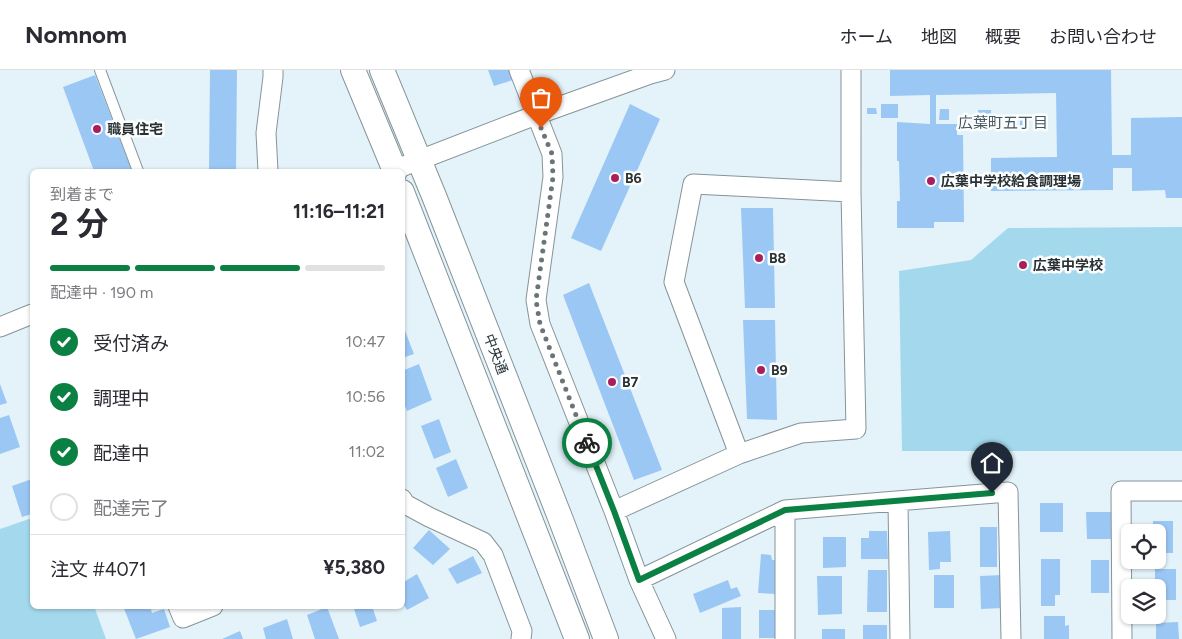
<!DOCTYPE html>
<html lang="ja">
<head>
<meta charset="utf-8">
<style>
  :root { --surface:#fff; --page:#f7f7f7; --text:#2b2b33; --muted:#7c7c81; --line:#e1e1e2; --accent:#0b8043 }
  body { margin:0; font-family:Figtree,"Noto Sans JP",sans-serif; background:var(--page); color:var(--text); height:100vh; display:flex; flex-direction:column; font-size:19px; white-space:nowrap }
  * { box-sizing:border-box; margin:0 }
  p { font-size:16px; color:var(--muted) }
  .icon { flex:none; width:28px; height:28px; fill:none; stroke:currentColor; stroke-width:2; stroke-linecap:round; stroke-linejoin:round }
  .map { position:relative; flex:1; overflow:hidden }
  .panel { position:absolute; left:30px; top:99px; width:375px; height:440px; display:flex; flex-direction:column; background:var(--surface); border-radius:8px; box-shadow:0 1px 4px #0004 }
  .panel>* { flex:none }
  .tools { position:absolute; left:1121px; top:454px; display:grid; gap:10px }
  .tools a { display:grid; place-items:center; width:45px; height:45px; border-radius:8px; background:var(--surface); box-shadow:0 1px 4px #0004; font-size:25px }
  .pin { position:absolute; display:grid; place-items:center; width:42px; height:42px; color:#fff; margin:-51px -21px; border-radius:50% 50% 50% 0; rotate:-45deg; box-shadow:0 0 5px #0007 }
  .pin .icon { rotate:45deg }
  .courier { position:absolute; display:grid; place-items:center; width:50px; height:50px; margin:-25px; border:4px solid #0b8043; border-radius:50%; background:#fff; color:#222; box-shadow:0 1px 6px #0007 }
  .head em { font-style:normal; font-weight:700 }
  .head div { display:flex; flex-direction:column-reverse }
  .head { display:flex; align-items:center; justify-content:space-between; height:85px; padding:0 20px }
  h1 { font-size:32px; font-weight:700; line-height:38px }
  .bar { display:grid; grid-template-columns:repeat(4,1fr); gap:8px 5px; align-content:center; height:60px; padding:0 20px }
  .bar i { height:6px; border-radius:4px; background:var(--line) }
  .bar .current { background:var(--accent) }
  .bar p { grid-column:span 4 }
  .line { display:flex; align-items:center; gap:12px; padding:0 20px; border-top:1px solid var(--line) }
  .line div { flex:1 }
  ol { padding:0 20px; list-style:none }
  li { display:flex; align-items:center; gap:15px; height:55px }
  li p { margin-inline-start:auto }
  li .icon { padding:5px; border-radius:50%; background:var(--accent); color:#fff; stroke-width:4 }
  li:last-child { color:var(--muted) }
  li i { width:28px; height:28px; border:2px solid var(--line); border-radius:50% }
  header { display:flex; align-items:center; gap:30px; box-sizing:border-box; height:70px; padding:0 25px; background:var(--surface); border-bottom:1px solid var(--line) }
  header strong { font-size:24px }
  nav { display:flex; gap:28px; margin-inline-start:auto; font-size:18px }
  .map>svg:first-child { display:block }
</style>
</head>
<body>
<header>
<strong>Nomnom</strong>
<nav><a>ホーム</a><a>地図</a><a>概要</a><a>お問い合わせ</a></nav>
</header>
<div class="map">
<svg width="1182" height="569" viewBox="0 0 1182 569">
  <rect width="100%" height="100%" fill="#e3f3f9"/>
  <path fill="#a4d9ed" d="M 1182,157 L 1182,381 L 902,381 L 899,201 L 971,190 L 1008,158 Z
    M 32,448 L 32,536 L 94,536 L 106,569 L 0,569 L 0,459 Z"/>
  <path fill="#9bc7f5" d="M 210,0 L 237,0 L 236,99 L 209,99 Z
    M 488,0 L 509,0 L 513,10 L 494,16 Z
    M 890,0 L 1111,0 L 1112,85 L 1131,85 L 1131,48 L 1182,47 L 1182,128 L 1166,128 L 1165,120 L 1132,121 L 1132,98 L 1113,98 L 1113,120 L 991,121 L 991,88 L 1057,87 L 1056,23 L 936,25 L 936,54 L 957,54 L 957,65 L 963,65 L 964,152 L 934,152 L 934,158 L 897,158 L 897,131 L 900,131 L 899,91 L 897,91 L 897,52 L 930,54 L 930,25 L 890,26 Z
    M 95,5 L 132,101 L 94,101 L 63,17 Z
    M 630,34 L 660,49 L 601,181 L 571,168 Z
    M 881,34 L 898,34 L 898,48 L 881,48 Z
    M 867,38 L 876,38 L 877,44 L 867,44 Z
    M 940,39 L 949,39 L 949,50 L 939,50 Z
    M 978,40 L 991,40 L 991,48 L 978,48 Z
    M 1020,49 L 1025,49 L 1025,57 L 1020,57 Z
    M 741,138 L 773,138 L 775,238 L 745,238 Z
    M 589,213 L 662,400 L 634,410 L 563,225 Z
    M 743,250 L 775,250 L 777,350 L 747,349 Z
    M 402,253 L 414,284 L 402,288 Z
    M 419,294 L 432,330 L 407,341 L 402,329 L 402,301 Z
    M 0,314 L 7,333 L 0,335 Z
    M 9,345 L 20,377 L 0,384 L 0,348 Z
    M 439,349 L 451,382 L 434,389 L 421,356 Z
    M 456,389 L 468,418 L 448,427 L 436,398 Z
    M 32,409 L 32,444 L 22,447 L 12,416 Z
    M 1040,433 L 1063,433 L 1063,462 L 1040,462 Z
    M 1086,442 L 1112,442 L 1112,469 L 1087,469 Z
    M 1153,451 L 1173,451 L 1173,483 L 1158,483 L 1158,462 L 1153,462 Z
    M 980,457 L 997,457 L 997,497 L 980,497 Z
    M 429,460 L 450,479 L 433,495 L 413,478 Z
    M 869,461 L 887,461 L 888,489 L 861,489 L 861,468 L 869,468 Z
    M 950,461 L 951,492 L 940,492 L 940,499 L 929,500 L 928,462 Z
    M 823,467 L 846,467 L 846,497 L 823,498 Z
    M 761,484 L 771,485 L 772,490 L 778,490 L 776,524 L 758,523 Z
    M 473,486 L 482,503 L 457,514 L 448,499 Z
    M 1041,489 L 1060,489 L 1060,525 L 1055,525 L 1055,536 L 1041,536 Z
    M 1091,490 L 1109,490 L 1109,523 L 1091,523 Z
    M 1155,499 L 1176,499 L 1176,530 L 1158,530 L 1158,518 L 1155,518 Z
    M 868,500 L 887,500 L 887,542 L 867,542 Z
    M 417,504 L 429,528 L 407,540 L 402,532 L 402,513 Z
    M 934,505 L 954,505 L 954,538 L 934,538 Z
    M 1002,505 L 1002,538 L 981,539 L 980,506 Z
    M 817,506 L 842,506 L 842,544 L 818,545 Z
    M 728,510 L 731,519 L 737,517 L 741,526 L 700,543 L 693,524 Z
    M 123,536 L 150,536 L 152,543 L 164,539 L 170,557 L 136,569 Z
    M 353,536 L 372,536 L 377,551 L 360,557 Z
    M 327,537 L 339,569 L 315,569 L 307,545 Z
    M 741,537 L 741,569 L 722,569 L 722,538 Z
    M 759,540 L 780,540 L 780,568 L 759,568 Z
    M 1044,546 L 1065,546 L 1065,556 L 1069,555 L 1069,569 L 1044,569 Z
    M 287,549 L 293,569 L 266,569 L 263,558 Z
    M 1178,552 L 1179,569 L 1156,569 L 1156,553 Z
    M 863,555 L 887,555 L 887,569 L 863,569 Z
    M 822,559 L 845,559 L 845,569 L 822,569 Z
    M 240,561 L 243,569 L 222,569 Z"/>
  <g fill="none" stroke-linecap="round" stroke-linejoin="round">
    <g stroke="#859499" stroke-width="12">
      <path id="service" d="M 100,0 L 138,101"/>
    </g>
    <g stroke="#859499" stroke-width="21">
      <path id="minor" d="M 519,0 L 552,84 L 553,107 L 536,230 L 540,254 L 614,441 L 639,510 L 666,569
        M 268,101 L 266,63 L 273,7 L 273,0
        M 391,101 L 536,45 L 650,4 L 665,0
        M 0,257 L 32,244
        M 739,384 L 674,212 L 693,114 L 851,122
        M 402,429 L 405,434 L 429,447 L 483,472 L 493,485 L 522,561 L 521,569
        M 898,431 L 900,569
        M 614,441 L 739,384 L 801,363 L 856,359 L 851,122 L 851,0
        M 639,510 L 785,440 L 1008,422 L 1011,569
        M 178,536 L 183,548 L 213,536
        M 785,569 L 785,440
        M 1122,569 L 1121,421 L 1182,421"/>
    </g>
    <g stroke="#859499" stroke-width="26">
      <path id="tertiary" d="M 353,0 L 395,101
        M 382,0 L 434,126 L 561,450 L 606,569
        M 402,122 L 577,569"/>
    </g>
    <use href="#service" stroke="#fff" stroke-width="10"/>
    <use href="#minor" stroke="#fff" stroke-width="19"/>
    <use href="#tertiary" stroke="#fff" stroke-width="24"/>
  </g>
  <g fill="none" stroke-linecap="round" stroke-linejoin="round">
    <path stroke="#6b7578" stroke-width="5" stroke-dasharray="0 9" d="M 541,58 L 552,84 L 553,107 L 536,230 L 540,254 L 587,373"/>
    <path stroke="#0b8043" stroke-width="6" d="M 587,373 L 614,441 L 639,510 L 785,440 L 992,423"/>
  </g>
  <g fill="#ab1e5d" stroke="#fbfeff" stroke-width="2">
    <circle cx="97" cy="59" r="5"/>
    <circle cx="615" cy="108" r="5"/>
    <circle cx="931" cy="111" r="5"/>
    <circle cx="759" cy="188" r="5"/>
    <circle cx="1023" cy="195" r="5"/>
    <circle cx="761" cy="300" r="5"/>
    <circle cx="612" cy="312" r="5"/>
  </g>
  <g text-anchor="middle" stroke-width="5" stroke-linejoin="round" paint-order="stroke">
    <g font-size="14" font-weight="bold" fill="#2b3133" stroke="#fbfeff" text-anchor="start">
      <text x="107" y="64">職員住宅</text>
      <text x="625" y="113">B6</text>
      <text x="941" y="116">広葉中学校給食調理場</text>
      <text x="769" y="193">B8</text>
      <text x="1033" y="200">広葉中学校</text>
      <text x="771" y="305">B9</text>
      <text x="622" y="317">B7</text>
    </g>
    <g font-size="14" fill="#2b3133" stroke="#fbfeff">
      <text transform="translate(496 284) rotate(69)" y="5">中央通</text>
    </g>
    <g font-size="15" fill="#49565c" stroke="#fbfeff">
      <text x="1003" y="58">広葉町五丁目</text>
    </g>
  </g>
</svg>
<div class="tools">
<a><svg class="icon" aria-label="locate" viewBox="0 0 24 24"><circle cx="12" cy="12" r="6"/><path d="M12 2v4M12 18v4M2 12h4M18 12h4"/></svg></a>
<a><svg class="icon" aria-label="layers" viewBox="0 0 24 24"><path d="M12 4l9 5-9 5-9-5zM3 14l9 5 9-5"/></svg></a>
</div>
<div class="pin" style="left:541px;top:58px;background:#ea580c"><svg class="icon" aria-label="bag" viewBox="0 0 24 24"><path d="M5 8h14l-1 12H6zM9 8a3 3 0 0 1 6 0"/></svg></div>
<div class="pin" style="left:992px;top:423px;background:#1f2937"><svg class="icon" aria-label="home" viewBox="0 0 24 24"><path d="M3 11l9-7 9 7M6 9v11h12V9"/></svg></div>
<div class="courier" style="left:587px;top:373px"><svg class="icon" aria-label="bike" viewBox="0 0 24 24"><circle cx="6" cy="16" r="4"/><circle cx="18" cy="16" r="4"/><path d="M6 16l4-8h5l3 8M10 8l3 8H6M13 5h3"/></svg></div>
<section class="panel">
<div class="head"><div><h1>2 分</h1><p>到着まで</p></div><em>11:16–11:21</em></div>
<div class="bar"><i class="current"></i><i class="current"></i><i class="current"></i><i></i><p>配達中 · 190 m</p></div>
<ol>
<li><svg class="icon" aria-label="check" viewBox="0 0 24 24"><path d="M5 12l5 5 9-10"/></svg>受付済み<p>10:47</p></li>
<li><svg class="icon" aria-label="check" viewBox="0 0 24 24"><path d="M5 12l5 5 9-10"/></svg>調理中<p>10:56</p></li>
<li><svg class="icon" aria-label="check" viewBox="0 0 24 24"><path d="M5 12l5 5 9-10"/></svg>配達中<p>11:02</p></li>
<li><i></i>配達完了</li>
</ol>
<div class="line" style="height:65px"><div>注文 #4071</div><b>¥5,380</b></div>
</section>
</div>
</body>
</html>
